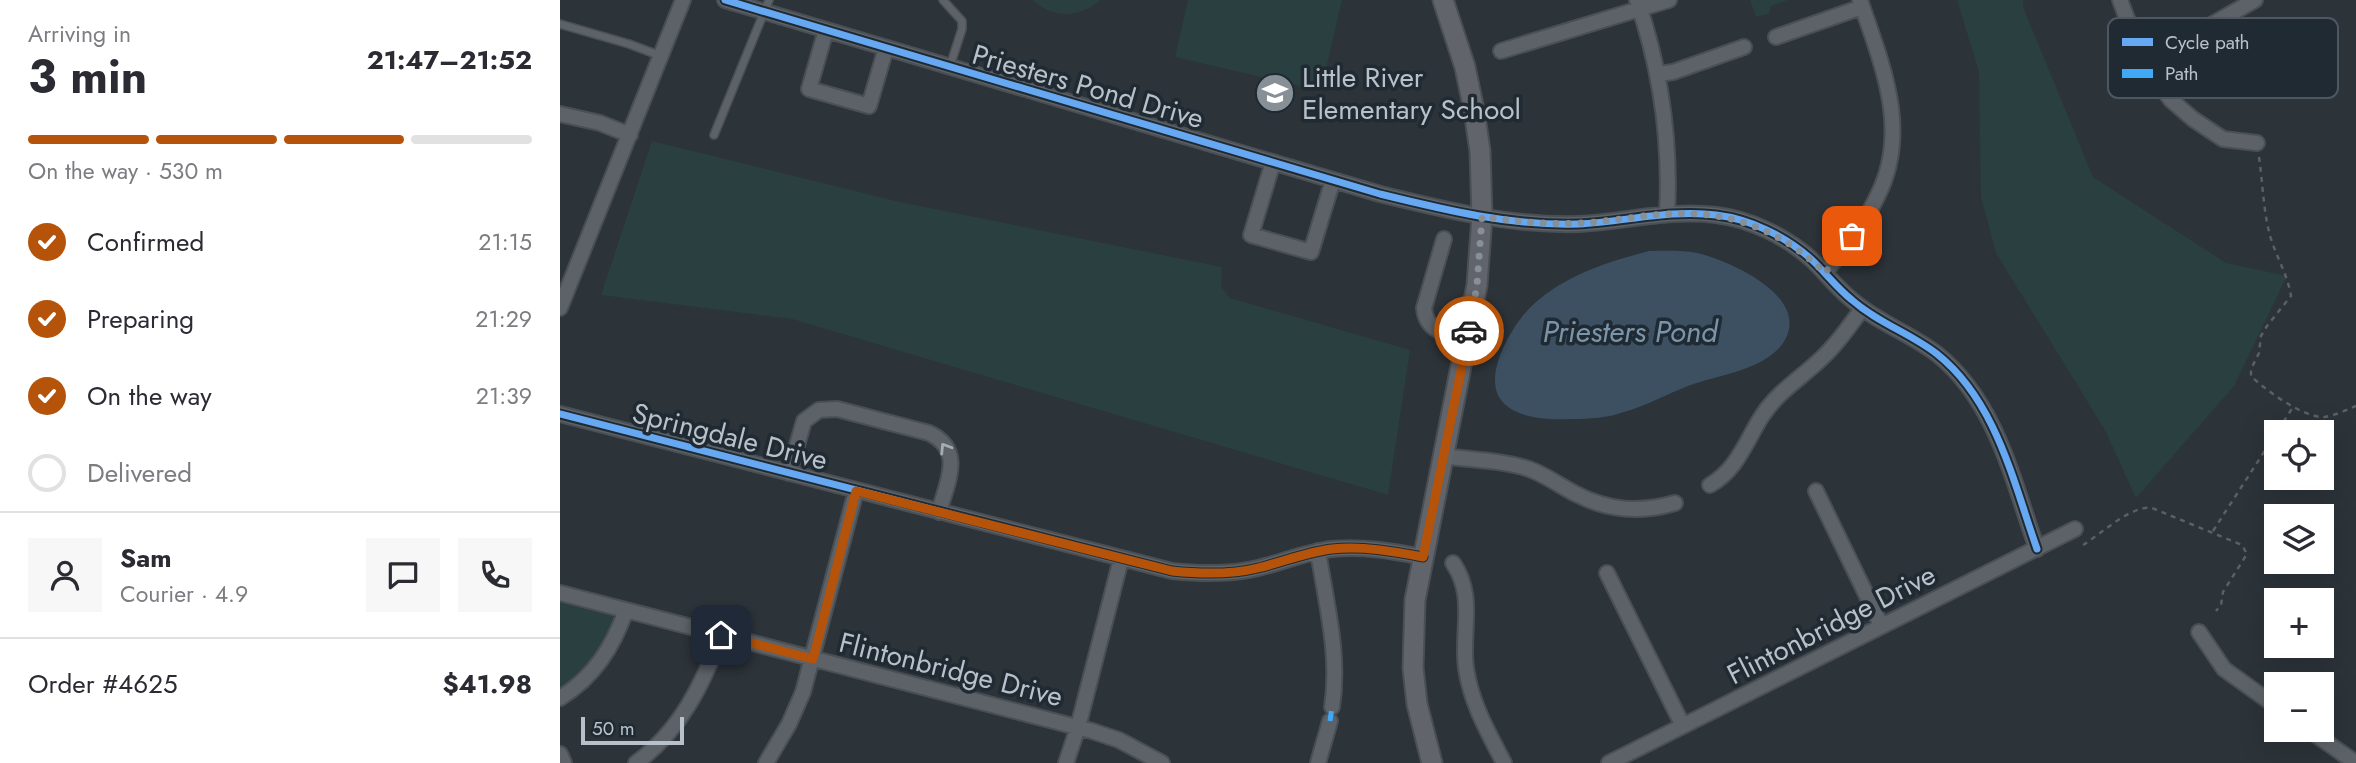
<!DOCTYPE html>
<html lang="en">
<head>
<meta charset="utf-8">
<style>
  :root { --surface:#fff; --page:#f7f7f7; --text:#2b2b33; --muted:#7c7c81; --line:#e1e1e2; --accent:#b45309 }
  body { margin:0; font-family:Jost,sans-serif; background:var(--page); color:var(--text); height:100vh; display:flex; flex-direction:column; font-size:26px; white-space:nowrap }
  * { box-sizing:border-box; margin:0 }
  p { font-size:23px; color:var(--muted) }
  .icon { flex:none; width:38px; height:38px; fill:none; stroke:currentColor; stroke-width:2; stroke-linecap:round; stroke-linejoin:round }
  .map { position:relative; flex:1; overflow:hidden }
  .drawer { display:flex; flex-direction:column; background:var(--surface); width:560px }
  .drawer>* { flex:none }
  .tools { position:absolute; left:1704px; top:420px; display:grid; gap:14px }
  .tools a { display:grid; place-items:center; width:70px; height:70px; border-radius:0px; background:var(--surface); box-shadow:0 7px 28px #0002; font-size:35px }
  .scale { position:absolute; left:21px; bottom:18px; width:103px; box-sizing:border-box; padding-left:7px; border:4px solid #b8c0c9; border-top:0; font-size:19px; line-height:24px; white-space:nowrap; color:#b8c0c9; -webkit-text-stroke:5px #202a33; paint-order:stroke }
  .pin { position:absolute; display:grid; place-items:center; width:60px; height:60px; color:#fff; margin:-30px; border-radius:14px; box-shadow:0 4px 10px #0006 }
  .courier { position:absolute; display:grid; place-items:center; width:70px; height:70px; margin:-35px; border:5px solid #b45309; border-radius:50%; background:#fff; color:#222; box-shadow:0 2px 9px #0007 }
  .summary em { font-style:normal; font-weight:700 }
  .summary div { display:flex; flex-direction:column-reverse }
  .summary { display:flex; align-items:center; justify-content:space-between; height:119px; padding:0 28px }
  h1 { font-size:46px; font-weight:700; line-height:52px }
  .bar { display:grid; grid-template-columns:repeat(4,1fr); gap:10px 7px; align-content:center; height:84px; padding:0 28px }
  .bar i { height:9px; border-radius:5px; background:var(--line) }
  .bar .on { background:var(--accent) }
  .bar p { grid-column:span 4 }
  .line { display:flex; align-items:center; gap:18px; padding:0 28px; border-top:2px solid var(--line) }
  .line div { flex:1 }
  .round { display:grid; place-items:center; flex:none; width:74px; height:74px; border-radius:0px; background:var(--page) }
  ol { padding:0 28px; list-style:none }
  li { display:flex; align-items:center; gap:21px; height:77px }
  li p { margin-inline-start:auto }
  li .icon { padding:7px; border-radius:50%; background:var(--accent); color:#fff; stroke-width:4 }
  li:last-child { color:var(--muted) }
  li i { width:38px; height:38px; border:4px solid var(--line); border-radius:50% }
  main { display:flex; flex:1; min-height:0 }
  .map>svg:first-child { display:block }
</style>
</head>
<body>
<main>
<section class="drawer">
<div class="summary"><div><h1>3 min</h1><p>Arriving in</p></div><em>21:47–21:52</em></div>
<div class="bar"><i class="on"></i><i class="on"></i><i class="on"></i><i></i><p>On the way · 530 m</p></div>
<ol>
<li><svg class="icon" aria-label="check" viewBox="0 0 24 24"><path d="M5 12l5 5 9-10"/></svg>Confirmed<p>21:15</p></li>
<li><svg class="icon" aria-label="check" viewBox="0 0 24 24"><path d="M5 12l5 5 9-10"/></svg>Preparing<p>21:29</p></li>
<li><svg class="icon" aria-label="check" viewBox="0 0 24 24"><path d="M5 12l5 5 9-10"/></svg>On the way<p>21:39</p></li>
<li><i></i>Delivered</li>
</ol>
<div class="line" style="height:126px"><a class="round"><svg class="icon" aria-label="person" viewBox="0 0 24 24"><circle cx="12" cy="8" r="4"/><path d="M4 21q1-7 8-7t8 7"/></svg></a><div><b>Sam</b><p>Courier · 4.9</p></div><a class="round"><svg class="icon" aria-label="chat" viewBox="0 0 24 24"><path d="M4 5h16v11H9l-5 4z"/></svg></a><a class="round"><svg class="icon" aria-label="phone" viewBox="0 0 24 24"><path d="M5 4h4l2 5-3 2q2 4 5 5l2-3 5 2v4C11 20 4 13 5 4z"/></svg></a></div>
<div class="line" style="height:91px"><div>Order #4625</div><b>$41.98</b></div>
</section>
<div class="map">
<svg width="1796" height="763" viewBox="0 0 1796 763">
  <rect width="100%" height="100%" fill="#2c3339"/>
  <path fill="#2a3f3f" d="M 473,0 L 540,0 C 522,18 491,19 473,0 Z
    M 628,0 L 782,0 L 761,91 L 615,57 Z
    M 1190,0 L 1228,0 L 1211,6 L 1209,14 L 1196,17 Z
    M 1397,0 L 1463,0 L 1463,7 L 1533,177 L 1666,263 L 1727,276 L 1674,386 L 1576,498 L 1545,430 L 1436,253 L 1421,197 L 1419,72 Z
    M 92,141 L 340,202 L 662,267 L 661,287 L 670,298 L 850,350 L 828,495 L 232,319 L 41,295 Z
    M 0,594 L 65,611 L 58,632 L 0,697 Z"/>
  <path fill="#3c5062" d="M 1089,251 C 1105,251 1122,250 1137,253 C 1172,261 1258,300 1220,347 C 1199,371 1157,375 1128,386 C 1107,394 1086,406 1064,412 C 1047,418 1030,419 1012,419 C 989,420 952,419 939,397 C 924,371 955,320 975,303 C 1006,275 1050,261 1089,251 Z"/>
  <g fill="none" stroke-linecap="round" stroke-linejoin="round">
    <g stroke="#4a4f54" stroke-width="10">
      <path id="lane" d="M 383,0 L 402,21 L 402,29 L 390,66
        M 0,24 L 69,44 L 101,56
        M 154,135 L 209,0"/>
    </g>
    <g stroke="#4a4f54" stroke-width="18">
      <path id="street" d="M 165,0 L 820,194 C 885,210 950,226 1019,224 C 1064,222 1110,209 1156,215 C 1190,219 1225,236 1251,259 C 1265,272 1277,288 1292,300 C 1318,323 1350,333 1377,354 C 1436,401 1453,481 1477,549
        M 1077,0 C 1101,70 1111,140 1107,214
        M 1560,0 L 1584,63 L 1611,100 L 1633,119 L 1663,139 L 1697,143
        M 266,30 L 249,89 L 309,106 L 326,48
        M 1216,37 L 1302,7
        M 941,51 L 1109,0
        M 1584,63 L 1695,0
        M 1098,74 L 1113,72 L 1184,47
        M 0,114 L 40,123 L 70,135
        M 713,162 L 691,235 L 751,252 L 773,180
        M 884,239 L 864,308 C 866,332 887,334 907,340
        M 1265,273 C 1283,249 1304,225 1317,197 C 1351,131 1322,65 1300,0
        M 0,308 L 123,0
        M 0,414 L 612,571 C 641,574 670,575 698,568 C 723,562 746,552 772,549 C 803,546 832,551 863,557
        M 883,456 C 911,460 942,460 969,469 C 986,475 1000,486 1016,494 C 1049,511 1080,513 1115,503
        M 229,473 L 244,421 L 259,410 L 277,409 L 369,433 C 405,450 387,482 379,512
        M 1150,485 C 1177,470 1186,441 1202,416 C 1219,390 1243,377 1264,356 C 1279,342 1290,325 1302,309
        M 1256,491 L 1321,625
        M 758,551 C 766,603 780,655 772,707
        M 893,563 C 916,597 901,630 906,668 C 911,703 928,732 944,763
        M 1047,573 L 1123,726
        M 0,593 L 532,731 L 559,740 L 602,763
        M 1639,632 L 1664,669 L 1717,707
        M 0,698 C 34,677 53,647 66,610
        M 1749,730 L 1796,763
        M 0,754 L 4,763
        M 76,763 C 120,731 143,684 161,635
        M 206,763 L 229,724 L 243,692 L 296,491
        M 506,763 L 518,727 L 561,559
        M 758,763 L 770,721
        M 1049,763 L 1515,529"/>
    </g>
    <g stroke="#4a4f54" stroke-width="23">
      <path id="secondary" d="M 872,763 L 857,704 L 853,668 L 855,600 L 917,285 L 922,217 L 920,151 L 914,110 L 905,67 L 883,0"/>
    </g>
    <path stroke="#5a6064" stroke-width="2.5" stroke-dasharray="5 5" stroke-linecap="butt" d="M 1699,157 C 1703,184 1703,212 1711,239 C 1717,258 1728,276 1731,296 L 1707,326 L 1701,336 L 1699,353 L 1691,369 L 1691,376 C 1705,390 1744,418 1764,417 C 1774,416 1786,410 1796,406
      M 1653,531 L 1733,407
      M 1523,545 C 1541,534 1571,505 1592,508 L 1682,545 L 1687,554 L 1663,592 L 1661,605 L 1656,611"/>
    <use href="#lane" stroke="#5c6267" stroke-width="7"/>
    <use href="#street" stroke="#5c6267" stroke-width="14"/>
    <use href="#secondary" stroke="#61656b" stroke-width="19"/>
    <path stroke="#3fa9f5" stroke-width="5" stroke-dasharray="10 5" stroke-linecap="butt" d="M 770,721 L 772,707"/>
    <g stroke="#202a33" stroke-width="11">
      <path id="cycleway" d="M 165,0 L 820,194 C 885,210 950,226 1019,224 C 1064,222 1110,209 1156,215 C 1190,219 1225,236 1251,259 C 1265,272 1277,288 1292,300 C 1318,323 1350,333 1377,354 C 1436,401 1453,481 1477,549
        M 0,414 L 612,571 C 641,574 670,575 698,568 C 723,562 746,552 772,549 C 803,546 832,551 863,557"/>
    </g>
    <use href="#cycleway" stroke="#66a8f1" stroke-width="7"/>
  </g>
  <defs><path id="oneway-chevron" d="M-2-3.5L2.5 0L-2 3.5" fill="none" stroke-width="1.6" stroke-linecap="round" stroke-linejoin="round" transform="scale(1.75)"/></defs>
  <use stroke="#a6adb5" href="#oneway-chevron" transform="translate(385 448) rotate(-122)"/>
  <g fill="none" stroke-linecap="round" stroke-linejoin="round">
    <path stroke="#878f97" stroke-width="7" stroke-dasharray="0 12.6" d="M 909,331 L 917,285 L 922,217 C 955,221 987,225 1019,223 C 1050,222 1080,215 1110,214 C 1170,210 1223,231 1265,273 L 1292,236"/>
    <path stroke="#b45309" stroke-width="9" d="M 161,635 L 253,659 L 296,491 L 612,571 C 641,574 670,575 698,568 C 723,562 746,552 772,549 C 803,546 832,551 863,557 L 909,331"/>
  </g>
  <defs>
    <g id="school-disc" transform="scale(2.0125)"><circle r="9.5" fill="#878f97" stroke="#202a33"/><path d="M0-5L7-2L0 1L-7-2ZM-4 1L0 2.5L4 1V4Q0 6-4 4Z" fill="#fff"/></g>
  </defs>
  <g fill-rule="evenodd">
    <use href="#school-disc" x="715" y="93"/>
  </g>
  <g text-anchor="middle" stroke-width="7" stroke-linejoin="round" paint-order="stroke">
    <g font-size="28" fill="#b8c0c9" stroke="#202a33" text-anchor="start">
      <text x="742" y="87">Little River<tspan x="742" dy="32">Elementary School</tspan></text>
    </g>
    <g font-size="28" fill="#b8c0c9" stroke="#202a33">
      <text transform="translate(528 86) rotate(16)" y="10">Priesters Pond Drive</text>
      <text transform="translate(170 436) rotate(14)" y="10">Springdale Drive</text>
      <text transform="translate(1271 624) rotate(-27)" y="10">Flintonbridge Drive</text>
      <text transform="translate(391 669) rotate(14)" y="10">Flintonbridge Drive</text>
    </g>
    <g font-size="30" font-style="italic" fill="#7a94aa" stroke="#202a33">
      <text x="1070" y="342">Priesters Pond</text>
    </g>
  </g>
  <rect x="1548" y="18" width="230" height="80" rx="10" fill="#202a33" stroke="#4e5760" stroke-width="2"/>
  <rect x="1562" y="38" width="31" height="8" fill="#66a8f1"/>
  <rect x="1562" y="69" width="31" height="9" fill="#3fa9f5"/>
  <g font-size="19" fill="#b8c0c9">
    <text x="1605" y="49">Cycle path</text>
    <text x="1605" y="80">Path</text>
  </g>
</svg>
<div class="tools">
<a><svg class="icon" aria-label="locate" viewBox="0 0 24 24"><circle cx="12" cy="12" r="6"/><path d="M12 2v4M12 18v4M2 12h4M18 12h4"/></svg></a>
<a><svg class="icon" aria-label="layers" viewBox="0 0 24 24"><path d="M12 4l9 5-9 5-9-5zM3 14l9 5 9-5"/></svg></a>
<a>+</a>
<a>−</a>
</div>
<div class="scale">50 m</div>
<div class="pin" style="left:1292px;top:236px;background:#ea580c"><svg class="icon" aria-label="bag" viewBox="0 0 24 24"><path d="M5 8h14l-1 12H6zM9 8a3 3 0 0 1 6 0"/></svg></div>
<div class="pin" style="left:161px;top:635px;background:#1f2937"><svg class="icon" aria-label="home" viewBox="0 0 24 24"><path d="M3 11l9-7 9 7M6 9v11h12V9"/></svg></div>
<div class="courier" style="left:909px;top:331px"><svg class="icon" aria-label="car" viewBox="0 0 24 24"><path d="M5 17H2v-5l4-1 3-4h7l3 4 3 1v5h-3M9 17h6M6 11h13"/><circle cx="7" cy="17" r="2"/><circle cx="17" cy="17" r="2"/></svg></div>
</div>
</main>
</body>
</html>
